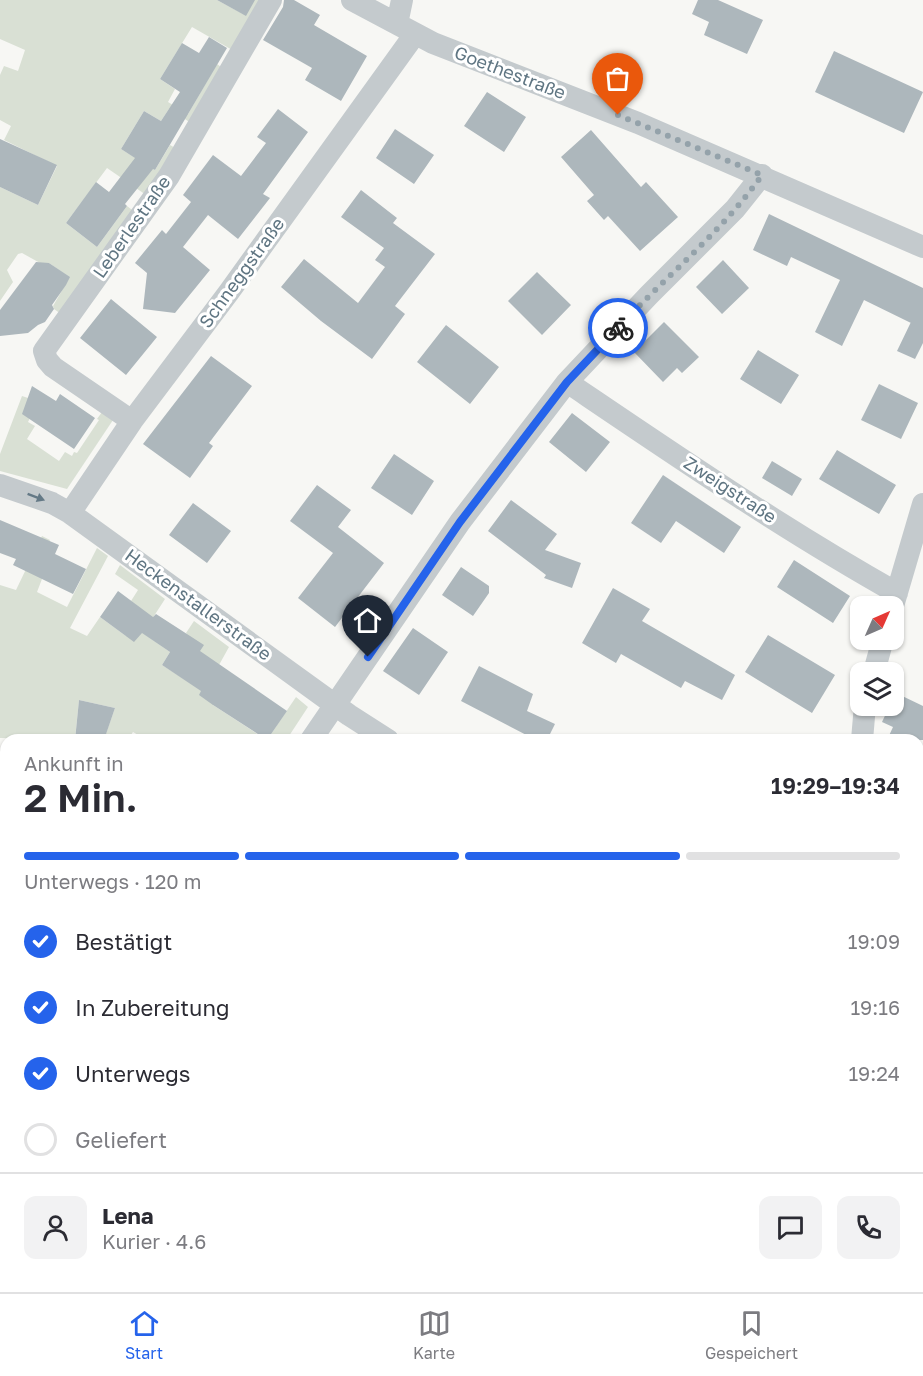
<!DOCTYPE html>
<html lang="de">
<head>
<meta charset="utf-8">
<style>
  :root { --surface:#fff; --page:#f2f2f3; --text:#2b2b33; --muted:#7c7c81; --line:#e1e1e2; --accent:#2563eb }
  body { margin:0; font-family:"Golos Text",sans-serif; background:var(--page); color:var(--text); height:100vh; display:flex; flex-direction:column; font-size:22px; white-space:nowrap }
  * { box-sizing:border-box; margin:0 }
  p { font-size:20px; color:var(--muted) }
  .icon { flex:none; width:33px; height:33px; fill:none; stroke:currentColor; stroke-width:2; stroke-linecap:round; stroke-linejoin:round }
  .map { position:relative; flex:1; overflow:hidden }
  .side { position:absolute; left:0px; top:734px; width:924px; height:560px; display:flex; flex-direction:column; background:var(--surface); border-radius:18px 18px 0 0; box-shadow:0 2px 4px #0004 }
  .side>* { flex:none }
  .needle { width:39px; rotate:45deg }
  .buttons { position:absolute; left:850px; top:596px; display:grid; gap:12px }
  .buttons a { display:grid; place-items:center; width:54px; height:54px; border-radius:12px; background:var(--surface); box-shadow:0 2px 4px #0004; font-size:30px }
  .pin { position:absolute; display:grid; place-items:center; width:51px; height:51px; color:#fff; margin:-62px -26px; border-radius:50% 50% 50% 0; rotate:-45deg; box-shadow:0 0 6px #0007 }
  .pin .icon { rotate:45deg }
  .courier { position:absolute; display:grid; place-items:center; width:60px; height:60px; margin:-30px; border:4px solid #2563eb; border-radius:50%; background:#fff; color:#222; box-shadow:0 2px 8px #0007 }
  .overview em { font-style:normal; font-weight:600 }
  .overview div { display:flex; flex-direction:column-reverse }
  .overview { display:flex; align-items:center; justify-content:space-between; height:102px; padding:0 24px }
  h1 { font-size:39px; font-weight:600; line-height:45px }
  .bar { display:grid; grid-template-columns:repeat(4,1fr); gap:9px 6px; align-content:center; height:72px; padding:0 24px }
  .bar i { height:8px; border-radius:4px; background:var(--line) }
  .bar .selected { background:var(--accent) }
  .bar p { grid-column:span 4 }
  .line { display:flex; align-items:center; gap:15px; padding:0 24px; border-top:2px solid var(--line) }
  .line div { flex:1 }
  .round { display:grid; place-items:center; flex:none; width:63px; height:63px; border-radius:12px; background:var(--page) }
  ol { padding:0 24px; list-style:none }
  li { display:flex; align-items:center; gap:18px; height:66px }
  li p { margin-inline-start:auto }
  li .icon { padding:6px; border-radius:50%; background:var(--accent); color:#fff; stroke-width:4 }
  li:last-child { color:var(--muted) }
  li i { width:33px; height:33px; border:3px solid var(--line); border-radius:50% }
  .dock { display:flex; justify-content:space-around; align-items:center; height:84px; border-top:2px solid var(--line); background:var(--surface); font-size:16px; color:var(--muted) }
  .dock a { display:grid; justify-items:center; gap:3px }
  .dock .selected { color:var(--accent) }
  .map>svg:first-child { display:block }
</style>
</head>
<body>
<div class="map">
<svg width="923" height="1292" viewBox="0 0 923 1292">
  <rect width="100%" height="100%" fill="#f7f7f4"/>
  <path fill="#d9e0d4" d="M 0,0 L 217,0 L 243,14 L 250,0 L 261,0 L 234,51 L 192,27 L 160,79 L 175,89 L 168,102 L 188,114 L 217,64 L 224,69 L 191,123 L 169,109 L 161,121 L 144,111 L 121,149 L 155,170 L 170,145 L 177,149 L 149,197 L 107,168 L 66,223 L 97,247 L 127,206 L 136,213 L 61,314 L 54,309 L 53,306 L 68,280 L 66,275 L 49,263 L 40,263 L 22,253 L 18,254 L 7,270 L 13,282 L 0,301 L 0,187 L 38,205 L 57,166 L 4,140 L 11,126 L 0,120 L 0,75 L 4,66 L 18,71 L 25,50 L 0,39 Z
    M 22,396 L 28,398 L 32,414 L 28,422 L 35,426 L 27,439 L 59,461 L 65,452 L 72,456 L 74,452 L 77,453 L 99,420 L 97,419 L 102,412 L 113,420 L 67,489 L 0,471 L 0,454 Z
    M 42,536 L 50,540 L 41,557 L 42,579 L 37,592 L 67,607 L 97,548 L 108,556 L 70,628 L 87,636 L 100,617 L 126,636 L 144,611 L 131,601 L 138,590 L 115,574 L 120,565 L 165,599 L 143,633 L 170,652 L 162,665 L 192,684 L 199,653 L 186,633 L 194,621 L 229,647 L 219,665 L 213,705 L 265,739 L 185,740 L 181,737 L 179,739 L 145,739 L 133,732 L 128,739 L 104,739 L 115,708 L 79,700 L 75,739 L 0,738 L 0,585 L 16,590 Z
    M 296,697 L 308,707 L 287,739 L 267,740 Z
    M 0,909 L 6,910 L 6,995 L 0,991 Z
    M 0,998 L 6,1002 L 6,1063 L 0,1058 Z"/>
  <path fill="#adb7bc" d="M 217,0 L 255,0 L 246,16 Z
    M 284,0 L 294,0 L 320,15 L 314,25 L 367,56 L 341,101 L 305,80 L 312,68 L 263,40 L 283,7 Z
    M 698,0 L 718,0 L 763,20 L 747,54 L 704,35 L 709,22 L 692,14 Z
    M 209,37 L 227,48 L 155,170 L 153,169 L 125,204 L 127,206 L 97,247 L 66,223 L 96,182 L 109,192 L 135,158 L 121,149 L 144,111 L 161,121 L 180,92 L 160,79 L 182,43 L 199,53 Z
    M 834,51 L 923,92 L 904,133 L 815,92 Z
    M 487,92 L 526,117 L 504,152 L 464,126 Z
    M 278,109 L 308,132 L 263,194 L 270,198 L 238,239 L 208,215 L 183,247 L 210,270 L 175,313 L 143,309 L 147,273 L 135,263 L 162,230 L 166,234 L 191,202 L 183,195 L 213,155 L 241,176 L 266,143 L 257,137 Z
    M 395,129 L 434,155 L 414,184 L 376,158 Z
    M 591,130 L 641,187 L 646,182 L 678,217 L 640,251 L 608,216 L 604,220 L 587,201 L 594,195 L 561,157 Z
    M 0,139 L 57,165 L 38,205 L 0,187 Z
    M 361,190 L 397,218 L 393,223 L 435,254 L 395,306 L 405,314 L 372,359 L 321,321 L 281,287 L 304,259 L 358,303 L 385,267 L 375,260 L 384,248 L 341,217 Z
    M 769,214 L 923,288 L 923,297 L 911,323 L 864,300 L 842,346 L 815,332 L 840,280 L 791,257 L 787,266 L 753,250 Z
    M 723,260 L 749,288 L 722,314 L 696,287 Z
    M 36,262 L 49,263 L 70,277 L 66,285 L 52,305 L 54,309 L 45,322 L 38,325 L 28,333 L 0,336 L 0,310 Z
    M 537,272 L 571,305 L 542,335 L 508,301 Z
    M 923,297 L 923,343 L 915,359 L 897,351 Z
    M 111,299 L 157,337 L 126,375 L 80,338 Z
    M 664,322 L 699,357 L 682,373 L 677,368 L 663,382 L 634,352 Z
    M 446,325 L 499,367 L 470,404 L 417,362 Z
    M 758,350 L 799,375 L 781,404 L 740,379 Z
    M 211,356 L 252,386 L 209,443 L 213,446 L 190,478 L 143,444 Z
    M 879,384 L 918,403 L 901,439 L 861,420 Z
    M 32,386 L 56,401 L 60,394 L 95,418 L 74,449 L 22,414 Z
    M 572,413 L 610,442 L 586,472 L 549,442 Z
    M 837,450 L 896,485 L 879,514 L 819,479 Z
    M 394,454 L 434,481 L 412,515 L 371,488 Z
    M 772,461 L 802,479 L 792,496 L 762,478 Z
    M 663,475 L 741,527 L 724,553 L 676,521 L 661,543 L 631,523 Z
    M 317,485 L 351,510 L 338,527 L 384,563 L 335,627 L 298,598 L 333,553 L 290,521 Z
    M 511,500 L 557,534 L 545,550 L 581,563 L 572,588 L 544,578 L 546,575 L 488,531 Z
    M 193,503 L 231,531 L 207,563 L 169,535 Z
    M 0,520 L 59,545 L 55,554 L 86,569 L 73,594 L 13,565 L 16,559 L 0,553 Z
    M 794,560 L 850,596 L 833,623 L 777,587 Z
    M 461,567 L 489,586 L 489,593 L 473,616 L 442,595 Z
    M 613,588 L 650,609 L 642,621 L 735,675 L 722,700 L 685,681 L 681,688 L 621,654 L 616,663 L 582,643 Z
    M 118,591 L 153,617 L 156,614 L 204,645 L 200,651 L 287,711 L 267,740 L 213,705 L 199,695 L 201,691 L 162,665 L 170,652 L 142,633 L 134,642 L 100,617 Z
    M 413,628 L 448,652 L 419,695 L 383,671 Z
    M 768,635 L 835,675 L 812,713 L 745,672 Z
    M 479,666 L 533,694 L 527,711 L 555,724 L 547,740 L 536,740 L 461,701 Z
    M 896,693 L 923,706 L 923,740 L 887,740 L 893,727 L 882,722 L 890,705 L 894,705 Z
    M 79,700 L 115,708 L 104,740 L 75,740 Z"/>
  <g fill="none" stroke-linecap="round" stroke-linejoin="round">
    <path stroke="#c4cacd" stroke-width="12" d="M 918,1106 L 920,1111 L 918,1123
      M 821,1292 L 823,1287"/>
    <path stroke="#c4cacd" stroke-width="22" d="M 352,0 L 433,43 L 638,123 L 923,247
      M 397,24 L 402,0
      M 567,382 C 675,455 783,529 897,593
      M 132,421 L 53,367 L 47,360 L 44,351 L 169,176 L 271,0
      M 0,485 L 52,503 L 70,513 L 349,715 L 388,740
      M 70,513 L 132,421 L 229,292 L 415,34
      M 893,606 L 923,504
      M 874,672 L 883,639
      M 311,740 L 460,522 L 567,382 L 649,295 L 735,209 L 762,175
      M 862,740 L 865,705
      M 918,940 L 923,943
      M 20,1292 L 22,1287
      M 374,1292 L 377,1287"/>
    <path stroke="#d5dade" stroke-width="32" d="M 0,837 L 6,837
      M 918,905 L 923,898
      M 865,1287 L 877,1292
      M 731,1292 L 733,1287"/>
  </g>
  <defs><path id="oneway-solid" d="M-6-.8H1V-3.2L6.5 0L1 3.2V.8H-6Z" transform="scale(1.5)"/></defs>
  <use fill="#647986" href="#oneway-solid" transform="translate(36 497) rotate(21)"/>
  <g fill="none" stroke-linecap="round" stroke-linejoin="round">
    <path stroke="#94a2aa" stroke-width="6" stroke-dasharray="0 10.8" d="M 618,115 L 762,175 C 722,232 665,277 618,328"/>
    <path stroke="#2563eb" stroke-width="8" d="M 368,657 L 460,522 L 567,382 L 618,328"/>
  </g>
  <g text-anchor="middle" stroke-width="6" stroke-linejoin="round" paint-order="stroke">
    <g font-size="18" fill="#5f7582" stroke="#fff">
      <text transform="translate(510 73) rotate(21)" y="6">Goethestraße</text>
      <text transform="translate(132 227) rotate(-55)" y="6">Leberlestraße</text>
      <text transform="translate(242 273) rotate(-54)" y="6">Schneggstraße</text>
      <text transform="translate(730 490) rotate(33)" y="6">Zweigstraße</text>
      <text transform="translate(198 605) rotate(36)" y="6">Heckenstallerstraße</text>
    </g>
  </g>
</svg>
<div class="buttons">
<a><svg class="needle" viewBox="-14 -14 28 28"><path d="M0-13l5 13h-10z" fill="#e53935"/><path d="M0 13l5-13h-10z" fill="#7c7c81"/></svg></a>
<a><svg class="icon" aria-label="layers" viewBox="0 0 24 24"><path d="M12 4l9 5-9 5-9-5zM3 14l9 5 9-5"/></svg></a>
</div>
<div class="pin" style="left:618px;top:115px;background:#ea580c"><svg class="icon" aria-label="bag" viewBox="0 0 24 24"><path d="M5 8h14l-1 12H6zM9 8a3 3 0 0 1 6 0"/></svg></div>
<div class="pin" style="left:368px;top:657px;background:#1f2937"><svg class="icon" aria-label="home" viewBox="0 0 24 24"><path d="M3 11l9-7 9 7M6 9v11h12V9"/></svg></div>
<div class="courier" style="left:618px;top:328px"><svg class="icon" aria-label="bike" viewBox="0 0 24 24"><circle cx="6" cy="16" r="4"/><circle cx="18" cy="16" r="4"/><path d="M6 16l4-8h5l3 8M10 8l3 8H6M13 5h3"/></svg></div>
<section class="side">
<div class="overview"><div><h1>2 Min.</h1><p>Ankunft in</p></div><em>19:29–19:34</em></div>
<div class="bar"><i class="selected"></i><i class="selected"></i><i class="selected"></i><i></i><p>Unterwegs · 120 m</p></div>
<ol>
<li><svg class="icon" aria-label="check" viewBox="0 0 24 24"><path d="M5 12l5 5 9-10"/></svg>Bestätigt<p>19:09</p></li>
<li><svg class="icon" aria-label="check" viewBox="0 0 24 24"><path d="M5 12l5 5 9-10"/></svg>In Zubereitung<p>19:16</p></li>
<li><svg class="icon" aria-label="check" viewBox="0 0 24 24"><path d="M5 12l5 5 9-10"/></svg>Unterwegs<p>19:24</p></li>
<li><i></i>Geliefert</li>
</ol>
<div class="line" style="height:108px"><a class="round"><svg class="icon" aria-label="person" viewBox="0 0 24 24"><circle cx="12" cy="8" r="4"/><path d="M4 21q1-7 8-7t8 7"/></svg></a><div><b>Lena</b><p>Kurier · 4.6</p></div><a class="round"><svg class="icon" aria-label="chat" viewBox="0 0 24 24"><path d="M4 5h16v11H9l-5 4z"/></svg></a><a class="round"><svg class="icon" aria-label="phone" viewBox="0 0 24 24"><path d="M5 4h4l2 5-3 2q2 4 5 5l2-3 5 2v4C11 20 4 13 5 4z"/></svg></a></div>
</section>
</div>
<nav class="dock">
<a class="selected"><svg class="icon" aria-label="home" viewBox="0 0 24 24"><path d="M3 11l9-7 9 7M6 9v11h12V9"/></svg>Start</a>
<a><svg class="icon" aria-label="map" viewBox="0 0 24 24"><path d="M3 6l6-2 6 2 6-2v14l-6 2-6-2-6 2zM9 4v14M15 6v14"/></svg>Karte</a>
<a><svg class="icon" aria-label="saved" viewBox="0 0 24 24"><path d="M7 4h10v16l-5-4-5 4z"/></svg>Gespeichert</a>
</nav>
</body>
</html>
